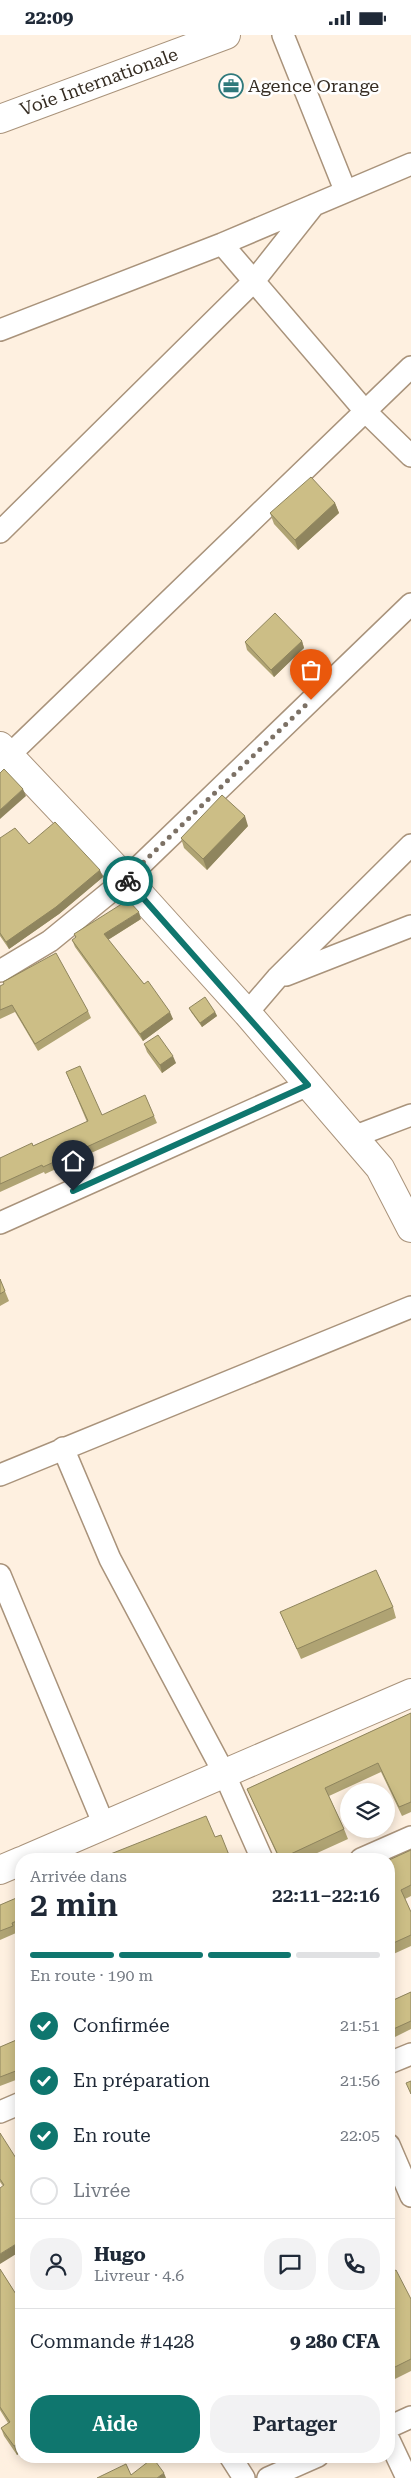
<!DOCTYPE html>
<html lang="fr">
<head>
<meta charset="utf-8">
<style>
  :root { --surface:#fff; --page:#f2f2f3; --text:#1f2937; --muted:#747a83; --line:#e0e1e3; --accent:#0f766e }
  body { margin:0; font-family:"Roboto Serif",serif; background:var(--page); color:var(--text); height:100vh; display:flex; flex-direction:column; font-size:19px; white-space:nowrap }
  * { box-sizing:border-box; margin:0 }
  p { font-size:16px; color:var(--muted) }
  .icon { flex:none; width:28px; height:28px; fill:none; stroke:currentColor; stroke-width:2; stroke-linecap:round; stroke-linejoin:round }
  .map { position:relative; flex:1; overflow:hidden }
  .drawer { position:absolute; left:15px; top:1818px; width:380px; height:610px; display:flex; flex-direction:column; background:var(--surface); border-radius:20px; box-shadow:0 2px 12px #0003 }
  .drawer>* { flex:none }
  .tools { position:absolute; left:340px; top:1748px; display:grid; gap:10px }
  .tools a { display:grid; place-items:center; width:55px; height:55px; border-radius:50%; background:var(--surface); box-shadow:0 2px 12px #0003; font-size:25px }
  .pin { position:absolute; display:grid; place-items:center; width:42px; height:42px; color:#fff; margin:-51px -21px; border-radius:50% 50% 50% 0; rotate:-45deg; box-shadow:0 0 5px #0007 }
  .pin .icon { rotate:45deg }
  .courier { position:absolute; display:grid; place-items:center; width:50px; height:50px; margin:-25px; border:4px solid #0f766e; border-radius:50%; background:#fff; color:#222; box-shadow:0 1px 6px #0007 }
  .head em { font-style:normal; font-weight:600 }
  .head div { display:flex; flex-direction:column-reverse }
  .head { display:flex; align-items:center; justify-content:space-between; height:85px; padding:0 15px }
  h1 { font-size:32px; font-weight:600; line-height:38px }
  .bar { display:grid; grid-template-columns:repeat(4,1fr); gap:8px 5px; align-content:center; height:60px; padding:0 15px }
  .bar i { height:6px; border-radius:4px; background:var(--line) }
  .bar .selected { background:var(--accent) }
  .bar p { grid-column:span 4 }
  .line { display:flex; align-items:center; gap:12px; padding:0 15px; border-top:1px solid var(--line) }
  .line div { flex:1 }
  .round { display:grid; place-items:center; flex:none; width:52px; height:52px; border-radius:20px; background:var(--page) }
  ol { padding:0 15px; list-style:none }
  li { display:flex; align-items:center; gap:15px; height:55px }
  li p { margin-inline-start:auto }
  li .icon { padding:5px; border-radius:50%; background:var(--accent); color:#fff; stroke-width:4 }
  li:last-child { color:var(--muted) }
  li i { width:28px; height:28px; border:2px solid var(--line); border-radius:50% }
  .action { display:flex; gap:10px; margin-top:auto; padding:10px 15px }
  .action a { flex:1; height:58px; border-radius:20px; background:var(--accent); color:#fff; font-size:20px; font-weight:600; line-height:58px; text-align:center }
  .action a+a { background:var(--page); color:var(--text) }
  .status { display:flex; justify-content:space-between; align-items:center; height:35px; padding:0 25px; background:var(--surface); direction:ltr }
  .status svg { height:14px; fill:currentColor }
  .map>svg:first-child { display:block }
</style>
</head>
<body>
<div class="status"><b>22:09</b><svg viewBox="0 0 49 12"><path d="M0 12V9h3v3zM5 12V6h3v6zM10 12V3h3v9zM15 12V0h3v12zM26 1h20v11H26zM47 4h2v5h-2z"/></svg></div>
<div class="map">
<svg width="411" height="2443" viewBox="0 0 411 2443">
  <rect width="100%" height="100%" fill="#fef0e0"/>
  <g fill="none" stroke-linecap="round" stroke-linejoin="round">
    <g stroke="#a9937b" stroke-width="24">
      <path id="street" d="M 283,0 L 345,155
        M 222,209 L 365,376 L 411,421
        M 0,295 L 222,209 L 411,129
        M 0,497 L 254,246 L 314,170
        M 0,729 L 411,332
        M 0,936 L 50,906 L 126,844 L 411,569
        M 286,940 L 411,891
        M 247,978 L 277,943 L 411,810
        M 353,1102 L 411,1080
        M 0,1188 L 308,1050
        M 63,1413 L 110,1524 L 224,1738 L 262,1824
        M 0,1440 L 411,1272
        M 0,1540 L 104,1790
        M 361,1824 L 411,1802
        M 389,2028 L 411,2019
        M 0,2077 L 21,2068
        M 389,2110 L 411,2161
        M 389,2392 L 411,2382
        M 389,2405 L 407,2443
        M 230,2421 L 244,2443
        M 268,2443 L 318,2421"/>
    </g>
    <g stroke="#a9937b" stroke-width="30">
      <path id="secondary" d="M 0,711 L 126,844 L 247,978 L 380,1133 L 411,1193
        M 26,1824 L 411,1658
        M 0,1835 L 21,1826"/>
    </g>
    <g stroke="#a9937b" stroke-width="30">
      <path id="primary" d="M 0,84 L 226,0"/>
    </g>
    <use href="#street" stroke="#fff" stroke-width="21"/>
    <use href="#secondary" stroke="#fff" stroke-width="28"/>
    <use href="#primary" stroke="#fff" stroke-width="28"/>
  </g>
  <path fill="#afa373" d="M 335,468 L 339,478 L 298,515 L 274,489 L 270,478 Z
    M 302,606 L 304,613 L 274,642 L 247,615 L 245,607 Z
    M 248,791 L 207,835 L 184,813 L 181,803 Z
    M 0,803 L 29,809 L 103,842 L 59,879 L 9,914 L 0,901 Z
    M 141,884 L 108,905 L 173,984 L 143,1006 L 75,912 L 72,905 L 76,903 L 74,899 Z
    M 0,951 L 88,976 L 91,983 L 38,1016 L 15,977 L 0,984 Z
    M 189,973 L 215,977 L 217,981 L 202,992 L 191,977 Z
    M 144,1009 L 176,1028 L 162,1038 L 147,1017 Z
    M 66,1037 L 102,1080 L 154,1081 L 157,1088 L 45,1139 L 44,1137 L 0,1157 L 0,1123 L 33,1111 L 87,1087 Z
    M 0,1244 L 9,1266 L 0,1271 Z
    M 393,1572 L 396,1583 L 301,1624 L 280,1577 Z
    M 411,1678 L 411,1777 L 402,1781 L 381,1737 L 329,1761 L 344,1794 L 348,1804 L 304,1824 L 279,1824 L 251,1763 L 247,1754 Z
    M 221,1800 L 230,1824 L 110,1824 L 215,1802 Z
    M 411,1815 L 411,1861 L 405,1864 L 411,1877 L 411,1911 L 389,1921 L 389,1825 Z
    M 21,1861 L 21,1893 L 15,1895 L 16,1898 L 0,1905 L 0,1870 Z
    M 411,1957 L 411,1994 L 389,2005 L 389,1967 Z
    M 21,2003 L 21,2043 L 0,2051 L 0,2012 Z
    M 0,2098 L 21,2216 L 3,2151 L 0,2147 Z
    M 0,2234 L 21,2267 L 21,2417 L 17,2420 L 4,2401 L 1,2393 L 8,2388 L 0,2375 Z
    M 389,2239 L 411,2264 L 411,2336 L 395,2344 L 389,2332 L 389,2315 L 392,2313 L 389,2306 Z"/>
  <path fill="#8f855e" d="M 335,468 L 339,478 L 298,515 L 295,505 Z
    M 302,606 L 304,613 L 274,642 L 271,635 Z
    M 23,754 L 26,761 L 0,784 L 0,775 Z
    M 245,781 L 248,791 L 207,835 L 203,824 Z
    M 100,835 L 103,842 L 59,879 L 9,914 L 6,907 Z
    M 139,877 L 141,884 L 106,906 L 104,899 Z
    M 170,977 L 173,984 L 143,1006 L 140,999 Z
    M 215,977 L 217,981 L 202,992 L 200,988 Z
    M 173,1021 L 176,1028 L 162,1038 L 160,1030 Z
    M 21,2206 L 21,2216 L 0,2229 L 0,2219 Z
    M 21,2407 L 21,2417 L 17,2420 L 14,2411 Z
    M 164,2438 L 166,2443 L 157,2443 Z"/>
  <path fill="#ccbe86" stroke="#8f855e" d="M 311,442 L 335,468 L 295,505 L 270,478 Z
    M 275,578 L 302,606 L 271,635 L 245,607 Z
    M 4,734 L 23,754 L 0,775 L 0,738 Z
    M 222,760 L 245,781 L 203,824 L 181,803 Z
    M 55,787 L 100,835 L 56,872 L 6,907 L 0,898 L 0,803 L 15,793 L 29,809 Z
    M 128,865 L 139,877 L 104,899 L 144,949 L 148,946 L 170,977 L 140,999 L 72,905 L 76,902 L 74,899 Z
    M 56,918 L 88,976 L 35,1009 L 12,970 L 0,975 L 0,951 L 4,949 L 3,947 Z
    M 205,962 L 215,977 L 200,988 L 189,973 Z
    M 158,1000 L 173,1021 L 160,1030 L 144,1009 Z
    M 80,1031 L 102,1080 L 145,1060 L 154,1081 L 43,1132 L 42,1130 L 0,1149 L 0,1123 L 32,1108 L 33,1111 L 88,1086 L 66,1037 Z
    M 0,1244 L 5,1256 L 0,1259 Z
    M 376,1535 L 393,1572 L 297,1614 L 280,1577 Z
    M 411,1678 L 411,1767 L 399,1772 L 378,1728 L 325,1753 L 344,1794 L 280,1824 L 247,1754 Z
    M 206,1781 L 215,1802 L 221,1800 L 229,1820 L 221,1823 L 221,1824 L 172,1824 L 172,1823 L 169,1824 L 110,1824 L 108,1820 Z
    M 411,1815 L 411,1850 L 401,1855 L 411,1877 L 411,1900 L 389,1910 L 389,1825 Z
    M 21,1861 L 21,1884 L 12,1888 L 13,1891 L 0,1896 L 0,1870 Z
    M 411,1957 L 411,1986 L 389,1996 L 389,1967 Z
    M 21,2003 L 21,2034 L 0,2042 L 0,2012 Z
    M 411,2046 L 411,2059 L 406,2048 Z
    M 0,2098 L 21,2131 L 21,2206 L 0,2219 L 0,2153 L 4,2150 L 0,2144 Z
    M 0,2234 L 21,2267 L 21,2407 L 14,2411 L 1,2393 L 10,2387 L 0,2372 Z
    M 396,2235 L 411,2264 L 411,2324 L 391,2334 L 389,2329 L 389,2315 L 393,2312 L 389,2303 L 389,2239 Z
    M 153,2423 L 164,2438 L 157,2443 L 97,2443 L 126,2429 L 131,2440 Z"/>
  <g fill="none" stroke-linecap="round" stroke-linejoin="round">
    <path stroke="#7c7165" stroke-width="5" stroke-dasharray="0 9" d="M 128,846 L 126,844 L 311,665"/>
    <path stroke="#0f766e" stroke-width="6" d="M 73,1156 L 308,1050 L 128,846"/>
  </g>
  <defs>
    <g id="office-ring" transform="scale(1.25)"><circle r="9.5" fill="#fff" stroke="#2f797b" stroke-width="1.5"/><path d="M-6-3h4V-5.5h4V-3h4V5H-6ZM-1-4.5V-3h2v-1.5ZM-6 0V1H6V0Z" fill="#2f797b"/></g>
  </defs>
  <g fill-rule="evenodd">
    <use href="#office-ring" x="231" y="51"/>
  </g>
  <g text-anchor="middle" stroke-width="5" stroke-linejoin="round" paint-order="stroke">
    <g font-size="18" fill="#362d23" stroke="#fff">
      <text transform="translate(99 47) rotate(-20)" y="6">Voie Internationale</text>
    </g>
    <g font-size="18" fill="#362d23" stroke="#fff" text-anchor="start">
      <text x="248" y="57">Agence Orange</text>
    </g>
  </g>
</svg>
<div class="tools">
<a><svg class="icon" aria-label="layers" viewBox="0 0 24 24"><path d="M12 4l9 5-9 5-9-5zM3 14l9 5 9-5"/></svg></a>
</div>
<div class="pin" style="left:311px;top:665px;background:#ea580c"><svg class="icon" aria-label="bag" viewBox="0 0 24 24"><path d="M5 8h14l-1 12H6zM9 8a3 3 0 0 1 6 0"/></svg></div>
<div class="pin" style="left:73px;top:1156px;background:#1f2937"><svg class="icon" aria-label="home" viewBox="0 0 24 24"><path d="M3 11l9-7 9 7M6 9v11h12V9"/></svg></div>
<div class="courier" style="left:128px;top:846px"><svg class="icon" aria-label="bike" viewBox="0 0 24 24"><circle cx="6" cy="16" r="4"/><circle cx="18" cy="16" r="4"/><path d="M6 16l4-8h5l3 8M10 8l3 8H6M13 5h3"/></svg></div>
<section class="drawer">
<div class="head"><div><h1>2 min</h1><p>Arrivée dans</p></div><em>22:11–22:16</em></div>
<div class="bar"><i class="selected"></i><i class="selected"></i><i class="selected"></i><i></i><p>En route · 190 m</p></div>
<ol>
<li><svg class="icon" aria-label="check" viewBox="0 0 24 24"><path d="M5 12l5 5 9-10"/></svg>Confirmée<p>21:51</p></li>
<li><svg class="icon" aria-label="check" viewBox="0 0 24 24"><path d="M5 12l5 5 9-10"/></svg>En préparation<p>21:56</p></li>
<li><svg class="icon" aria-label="check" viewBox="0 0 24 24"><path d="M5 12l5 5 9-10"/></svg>En route<p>22:05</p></li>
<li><i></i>Livrée</li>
</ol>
<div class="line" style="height:90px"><a class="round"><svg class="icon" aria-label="person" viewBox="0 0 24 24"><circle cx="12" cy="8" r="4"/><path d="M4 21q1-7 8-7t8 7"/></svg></a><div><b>Hugo</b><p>Livreur · 4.6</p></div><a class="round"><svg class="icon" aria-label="chat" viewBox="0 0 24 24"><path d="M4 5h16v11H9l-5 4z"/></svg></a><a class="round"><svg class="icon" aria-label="phone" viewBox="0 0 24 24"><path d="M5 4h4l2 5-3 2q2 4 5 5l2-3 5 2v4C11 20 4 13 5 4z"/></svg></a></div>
<div class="line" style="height:65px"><div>Commande #1428</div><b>9 280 CFA</b></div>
<div class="action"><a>Aide</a><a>Partager</a></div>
</section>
</div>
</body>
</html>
